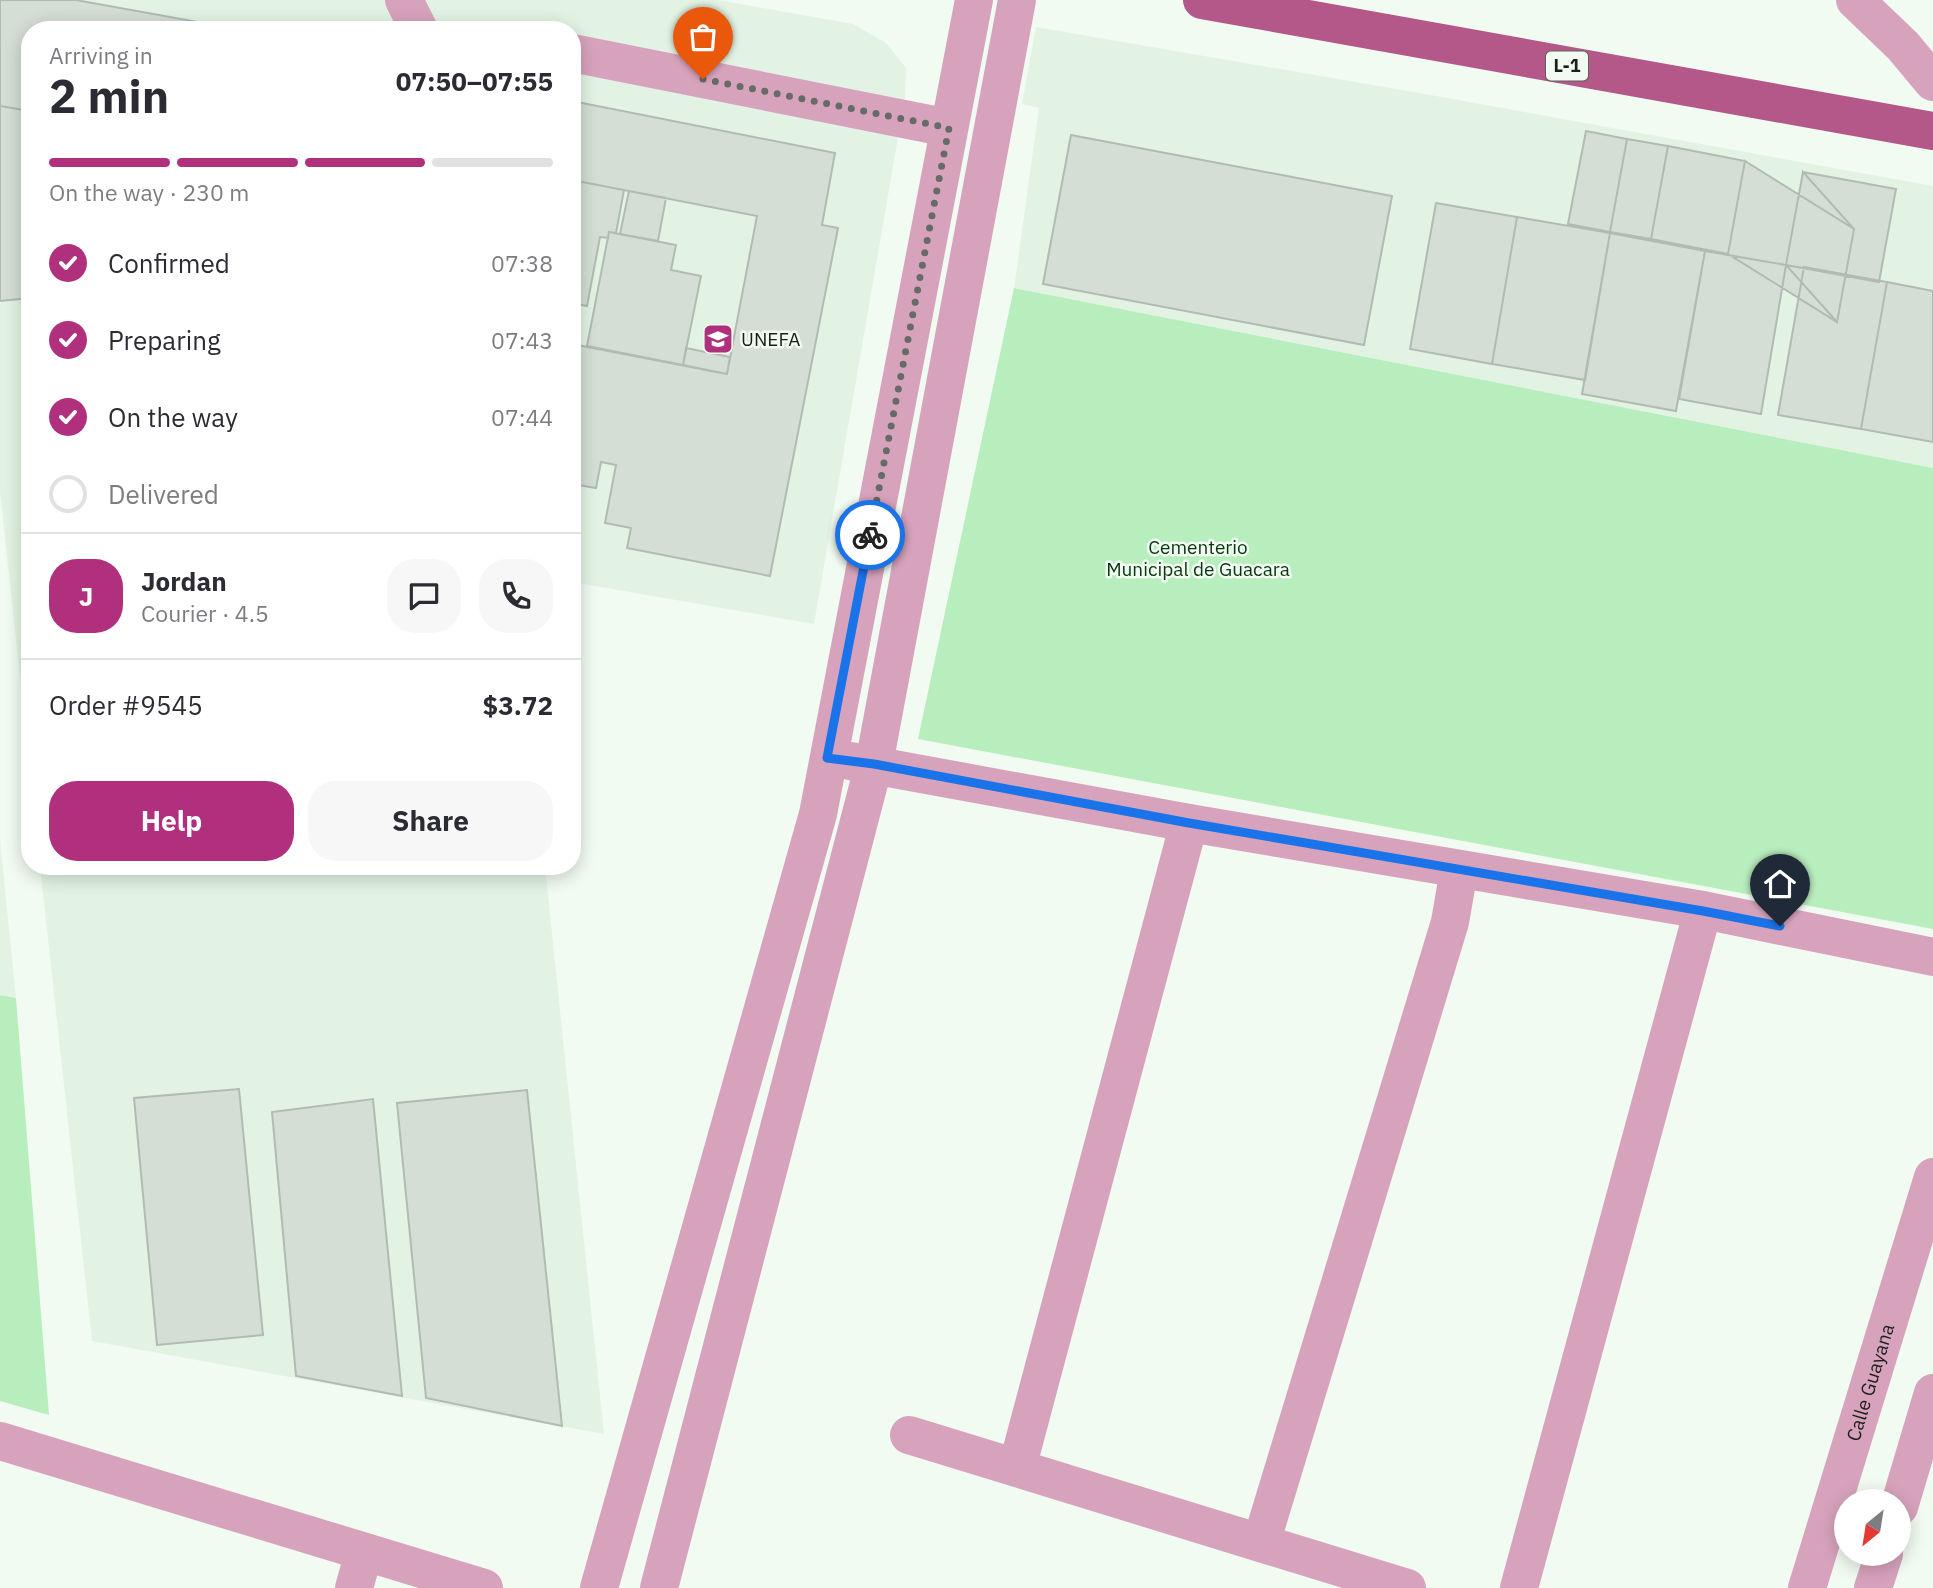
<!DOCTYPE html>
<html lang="en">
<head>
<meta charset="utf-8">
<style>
  :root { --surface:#fff; --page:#f7f7f7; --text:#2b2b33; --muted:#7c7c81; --line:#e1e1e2; --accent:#b0307d }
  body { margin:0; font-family:"IBM Plex Sans",sans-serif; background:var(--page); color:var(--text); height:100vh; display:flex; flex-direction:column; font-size:26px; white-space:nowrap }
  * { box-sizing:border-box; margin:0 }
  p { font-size:23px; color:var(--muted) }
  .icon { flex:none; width:38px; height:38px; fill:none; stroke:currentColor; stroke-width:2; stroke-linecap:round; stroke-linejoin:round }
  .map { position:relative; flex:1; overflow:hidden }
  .drawer { position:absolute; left:21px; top:21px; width:560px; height:854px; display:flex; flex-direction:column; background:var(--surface); border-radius:28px; box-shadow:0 4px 18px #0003 }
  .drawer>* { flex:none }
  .needle { width:46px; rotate:210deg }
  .fabs { position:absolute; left:1834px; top:1489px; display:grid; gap:14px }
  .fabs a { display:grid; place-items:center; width:77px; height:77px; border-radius:50%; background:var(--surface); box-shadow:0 4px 18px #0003; font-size:35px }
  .pin { position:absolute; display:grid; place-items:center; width:60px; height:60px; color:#fff; margin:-72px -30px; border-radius:50% 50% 50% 0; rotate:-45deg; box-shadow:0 0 7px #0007 }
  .pin .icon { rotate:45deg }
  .courier { position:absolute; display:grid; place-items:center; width:70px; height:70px; margin:-35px; border:5px solid #1a73e8; border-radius:50%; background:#fff; color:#222; box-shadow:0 2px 9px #0007 }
  .summary em { font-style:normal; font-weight:700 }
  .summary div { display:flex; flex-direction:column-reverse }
  .summary { display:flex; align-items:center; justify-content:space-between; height:119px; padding:0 28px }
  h1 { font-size:46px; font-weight:700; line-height:52px }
  .bar { display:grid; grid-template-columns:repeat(4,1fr); gap:10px 7px; align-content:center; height:84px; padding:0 28px }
  .bar i { height:9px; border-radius:5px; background:var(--line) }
  .bar .on { background:var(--accent) }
  .bar p { grid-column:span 4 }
  .line { display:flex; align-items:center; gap:18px; padding:0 28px; border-top:2px solid var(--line) }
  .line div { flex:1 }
  .round { display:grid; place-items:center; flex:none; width:74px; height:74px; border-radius:28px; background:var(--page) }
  ol { padding:0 28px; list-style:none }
  li { display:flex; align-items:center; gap:21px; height:77px }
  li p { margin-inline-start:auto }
  li .icon { padding:7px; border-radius:50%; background:var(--accent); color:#fff; stroke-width:4 }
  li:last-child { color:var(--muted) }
  li i { width:38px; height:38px; border:4px solid var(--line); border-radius:50% }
  .action { display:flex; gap:14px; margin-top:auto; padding:14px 28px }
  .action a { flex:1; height:80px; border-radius:28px; background:var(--accent); color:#fff; font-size:28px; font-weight:700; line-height:80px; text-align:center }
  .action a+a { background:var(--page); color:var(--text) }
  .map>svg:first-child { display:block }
</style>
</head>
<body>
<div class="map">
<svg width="1933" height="1588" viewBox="0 0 1933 1588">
  <rect width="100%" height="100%" fill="#f1fbf1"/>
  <path fill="#e2f3e3" d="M 0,0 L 718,0 L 853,24 L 886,43 L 906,68 L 905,97 L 814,624 L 572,582 L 572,30 L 30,30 L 30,768 L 0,492 Z
    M 1036,27 L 1425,94 L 1933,186 L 1933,468 L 1014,288 L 1039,108 L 1022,104 Z
    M 0,840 L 16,998 L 0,995 Z
    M 40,866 L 545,866 L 604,1434 L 92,1341 Z"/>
  <path fill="#b8eebd" d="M 1014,288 L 1933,468 L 1933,929 L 918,739 Z
    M 0,995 L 16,998 L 49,1415 L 0,1401 Z"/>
  <path fill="#d4ded5" stroke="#b1bbb2" stroke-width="2" d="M 0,0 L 76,0 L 209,24 L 209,30 L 30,30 L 30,111 L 0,106 Z
    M 209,24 L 240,30 L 209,30 Z
    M 572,101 L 835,153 L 822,225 L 838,228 L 770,576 L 627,548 L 631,528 L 605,523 L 616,465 L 601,462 L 596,488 L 572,484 L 572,344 L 727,374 L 757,216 L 572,180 Z
    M 0,106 L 30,111 L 30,298 L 0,301 Z
    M 1586,131 L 1627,139 L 1610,232 L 1568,224 Z
    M 1071,135 L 1392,196 L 1364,345 L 1043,284 Z
    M 1627,139 L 1668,146 L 1651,239 L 1610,232 Z
    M 1668,146 L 1745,161 L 1728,254 L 1651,239 Z
    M 1745,161 L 1854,229 L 1837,322 L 1728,254 Z
    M 1803,172 L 1854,229 L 1837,322 L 1786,265 Z
    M 1803,172 L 1896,189 L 1879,282 L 1786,265 Z
    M 572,180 L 624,190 L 616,233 L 609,232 L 608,238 L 600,237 L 587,306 L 572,303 Z
    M 629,191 L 666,198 L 658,241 L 620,234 Z
    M 1436,203 L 1517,217 L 1492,364 L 1410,349 Z
    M 1517,217 L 1610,233 L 1585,380 L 1492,364 Z
    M 609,232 L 676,245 L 671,270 L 701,276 L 683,365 L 587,346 Z
    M 1610,233 L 1705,251 L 1676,411 L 1582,394 Z
    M 1705,251 L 1786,265 L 1761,414 L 1679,399 Z
    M 1804,267 L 1887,282 L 1861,429 L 1778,415 Z
    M 1887,282 L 1933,291 L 1933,442 L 1861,429 Z
    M 686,348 L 730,357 L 727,374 L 683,365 Z
    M 239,1089 L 263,1335 L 157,1345 L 134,1098 Z
    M 527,1090 L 562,1426 L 426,1398 L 397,1103 Z
    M 373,1099 L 402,1396 L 296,1376 L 272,1112 Z"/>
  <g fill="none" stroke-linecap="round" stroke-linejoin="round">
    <g stroke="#d7a3bc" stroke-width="38">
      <path d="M 404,0 L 419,30"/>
      <path d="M 1855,0 L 1903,46 L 1933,82"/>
      <path d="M 572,53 L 949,128"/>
      <path d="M 850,761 L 1189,823 L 1703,910 L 1933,957"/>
      <path d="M 909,1435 L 1407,1588"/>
      <path d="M 0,1441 L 484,1588"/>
      <path d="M 1017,1468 L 1189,823"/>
      <path d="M 1899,1507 L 1933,1393"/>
      <path d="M 1261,1543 L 1450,922 L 1459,870"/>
      <path d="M 354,1588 L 364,1552"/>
      <path d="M 599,1588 L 818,814 L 974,0"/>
      <path d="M 659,1588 L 874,764 L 1017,0"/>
      <path d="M 1519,1588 L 1703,910"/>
      <path id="s1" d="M 1807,1588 L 1933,1177"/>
      <path d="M 1873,1588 L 1884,1554"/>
    </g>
    <path stroke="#b4588a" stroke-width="38" d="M 1202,0 L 1933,131"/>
  </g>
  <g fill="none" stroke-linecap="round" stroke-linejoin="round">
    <path stroke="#666b66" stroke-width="7" stroke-dasharray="0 12.6" d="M 703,79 L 949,128 L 870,535"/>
    <path stroke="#1a73e8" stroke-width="9" d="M 870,535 L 827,758 L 874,764 L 1189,823 L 1703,911 L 1780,926"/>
  </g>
  <defs>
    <g id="university-square" transform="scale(1.575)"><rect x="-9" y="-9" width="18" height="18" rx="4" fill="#b0307d" stroke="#f1fbf1"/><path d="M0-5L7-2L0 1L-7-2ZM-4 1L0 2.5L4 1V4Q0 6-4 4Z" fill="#fff"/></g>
  </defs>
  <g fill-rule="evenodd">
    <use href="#university-square" x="718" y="339"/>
  </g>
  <g text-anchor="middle" stroke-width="5" stroke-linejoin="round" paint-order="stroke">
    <rect fill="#f1fbf1" stroke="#5b605b" stroke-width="2" x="1546" y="51.5" width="42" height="29" rx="5"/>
    <g font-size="18" font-weight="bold" fill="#1b1e1b">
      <text x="1567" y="72">L-1</text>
    </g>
    <g font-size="19" fill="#1b1e1b" stroke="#f1fbf1" text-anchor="start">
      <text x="741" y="346">UNEFA</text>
    </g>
    <g font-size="19" fill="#093513" stroke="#f1fbf1">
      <text x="1198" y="554">Cementerio<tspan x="1198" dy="22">Municipal de Guacara</tspan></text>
    </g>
    <g font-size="19" fill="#1b1e1b" stroke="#f1fbf1">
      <text dy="7" stroke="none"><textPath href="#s1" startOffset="215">Calle Guayana</textPath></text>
    </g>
  </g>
</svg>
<div class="fabs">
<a><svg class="needle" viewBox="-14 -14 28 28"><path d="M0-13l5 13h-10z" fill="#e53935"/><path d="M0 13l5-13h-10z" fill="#7c7c81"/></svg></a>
</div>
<div class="pin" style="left:703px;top:79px;background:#ea580c"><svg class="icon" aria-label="bag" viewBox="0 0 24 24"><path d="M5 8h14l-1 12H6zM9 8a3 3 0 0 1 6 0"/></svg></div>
<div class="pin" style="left:1780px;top:926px;background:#1f2937"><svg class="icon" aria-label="home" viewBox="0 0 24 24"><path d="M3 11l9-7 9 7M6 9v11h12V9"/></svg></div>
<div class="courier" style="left:870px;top:535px"><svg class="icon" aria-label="bike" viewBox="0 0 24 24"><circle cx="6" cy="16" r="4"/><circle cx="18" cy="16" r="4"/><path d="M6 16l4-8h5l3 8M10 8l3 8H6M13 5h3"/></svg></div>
<section class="drawer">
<div class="summary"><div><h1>2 min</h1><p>Arriving in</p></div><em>07:50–07:55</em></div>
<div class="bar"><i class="on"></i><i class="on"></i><i class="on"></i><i></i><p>On the way · 230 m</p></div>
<ol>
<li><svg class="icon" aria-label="check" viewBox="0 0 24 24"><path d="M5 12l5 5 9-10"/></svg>Confirmed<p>07:38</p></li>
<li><svg class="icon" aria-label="check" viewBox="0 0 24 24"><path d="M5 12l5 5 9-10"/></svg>Preparing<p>07:43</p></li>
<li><svg class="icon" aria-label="check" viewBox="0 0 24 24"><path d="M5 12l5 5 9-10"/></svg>On the way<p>07:44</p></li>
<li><i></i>Delivered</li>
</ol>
<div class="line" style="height:126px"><b class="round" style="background:var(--accent);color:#fff">J</b><div><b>Jordan</b><p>Courier · 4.5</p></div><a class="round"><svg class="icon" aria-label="chat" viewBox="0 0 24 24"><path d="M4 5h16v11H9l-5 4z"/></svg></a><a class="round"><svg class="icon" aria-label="phone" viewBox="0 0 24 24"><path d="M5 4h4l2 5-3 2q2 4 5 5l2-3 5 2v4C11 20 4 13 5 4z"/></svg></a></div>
<div class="line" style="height:91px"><div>Order #9545</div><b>$3.72</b></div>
<div class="action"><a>Help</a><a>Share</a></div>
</section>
</div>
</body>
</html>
